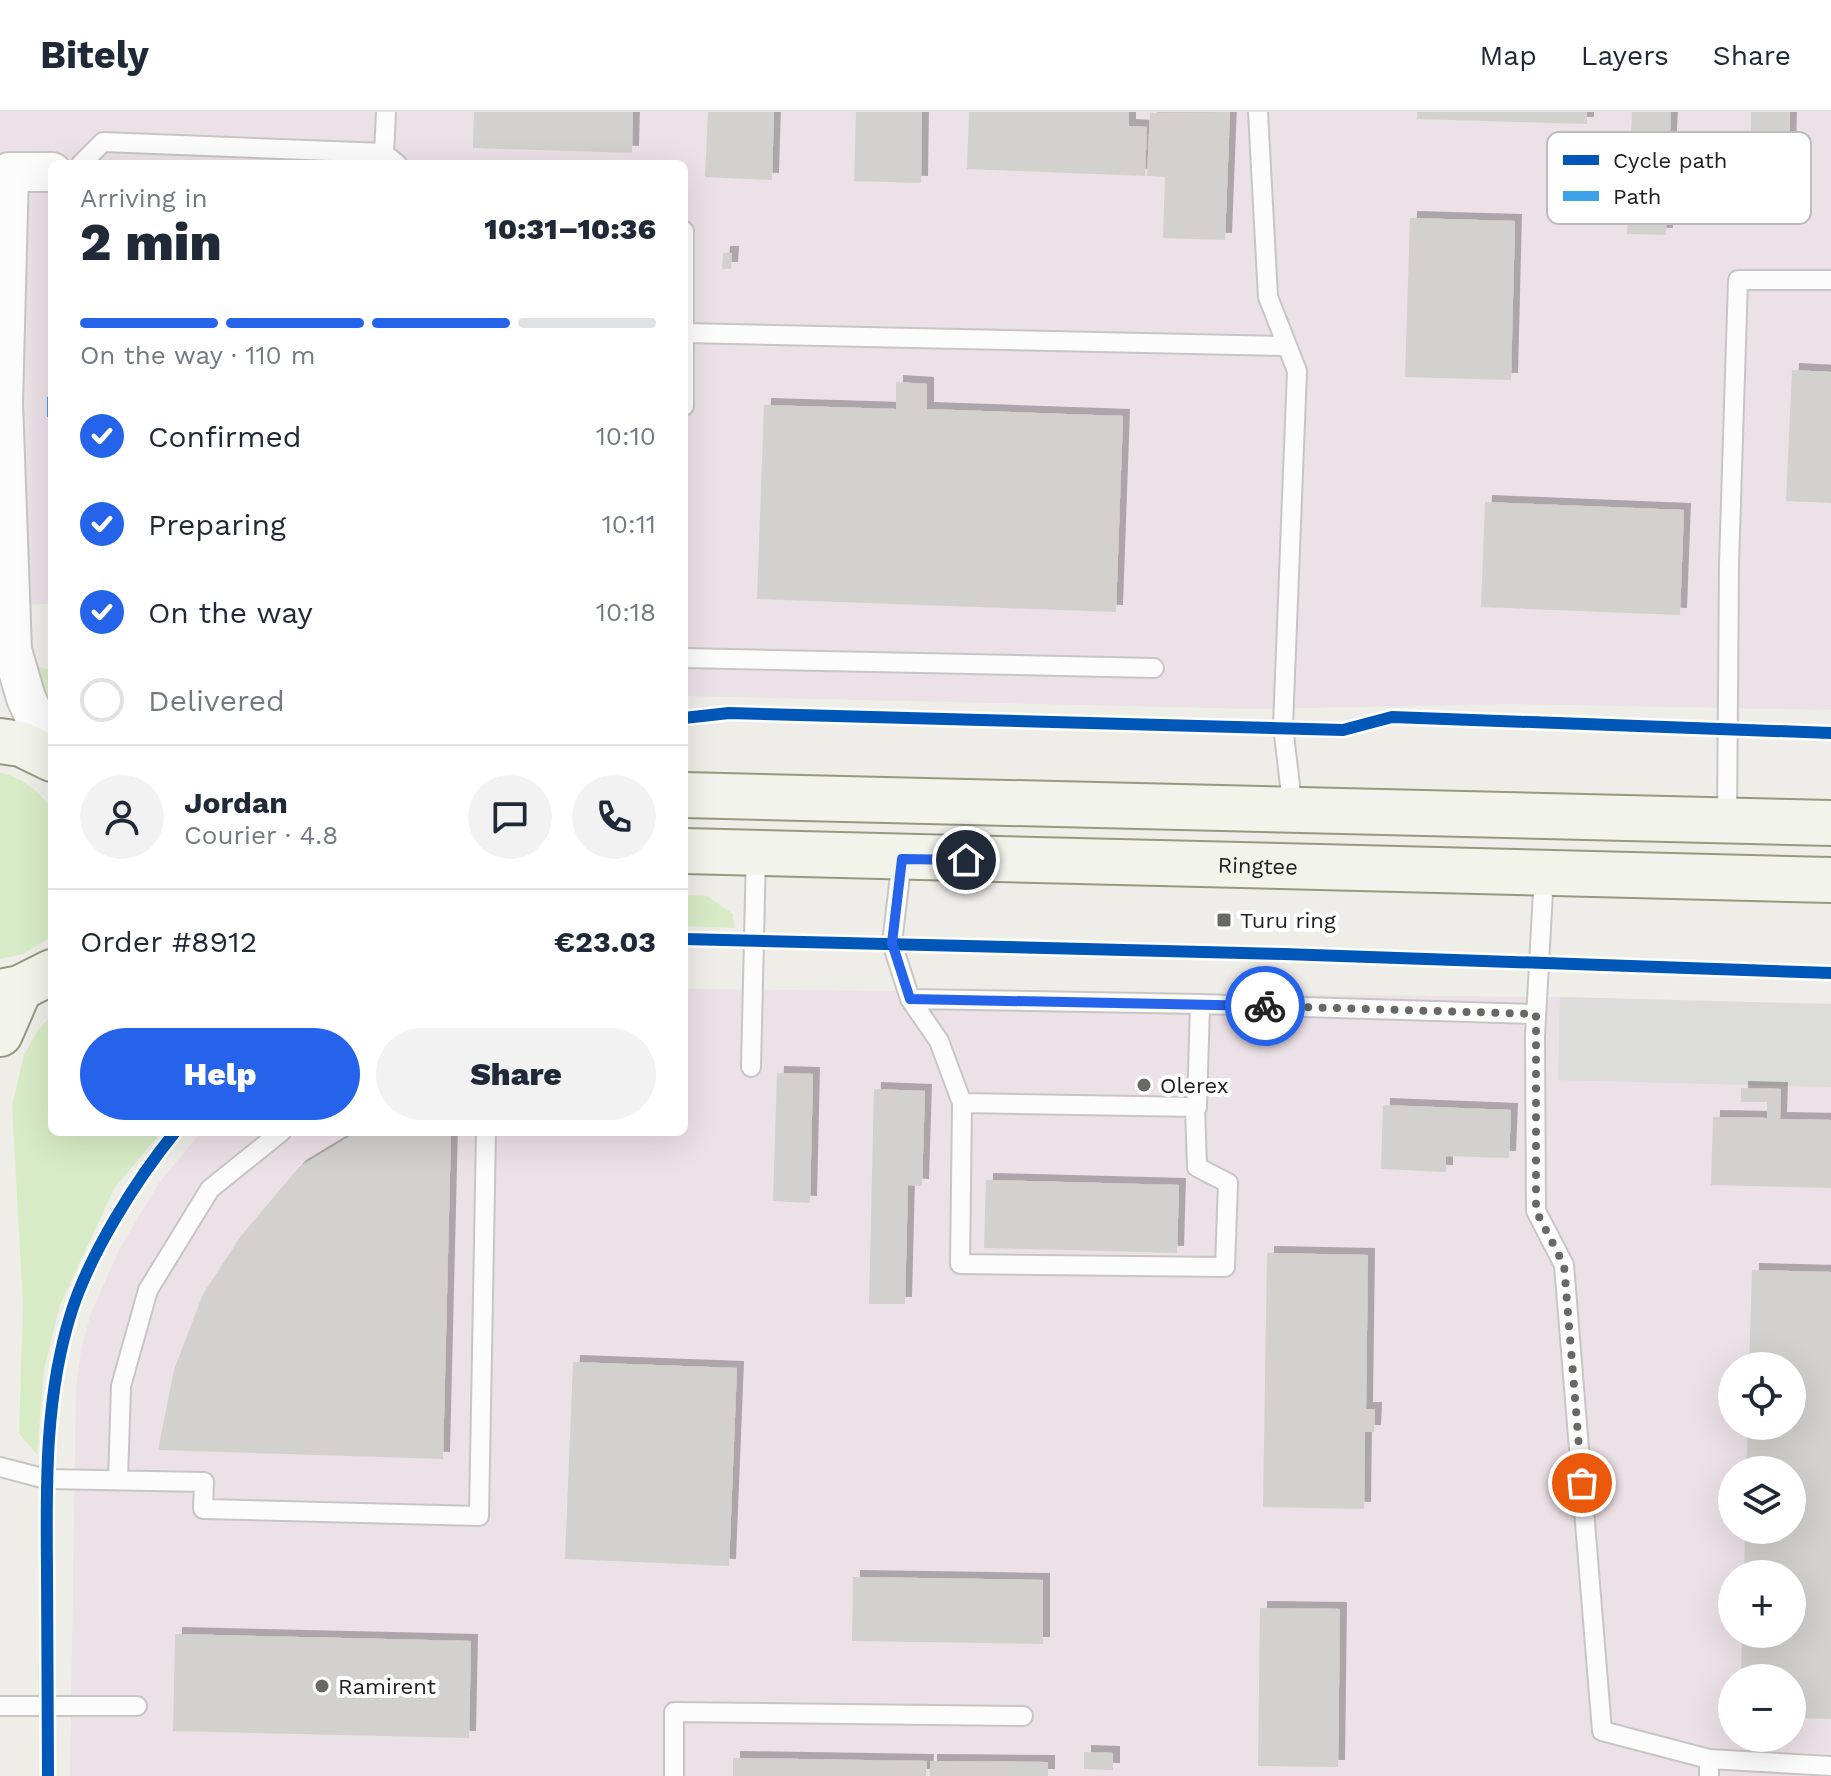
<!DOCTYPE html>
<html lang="en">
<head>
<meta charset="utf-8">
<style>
  :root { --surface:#fff; --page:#f2f2f3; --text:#1f2937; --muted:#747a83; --line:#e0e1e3; --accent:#2563eb }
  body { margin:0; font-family:"Work Sans",sans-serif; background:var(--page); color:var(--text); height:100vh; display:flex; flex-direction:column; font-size:30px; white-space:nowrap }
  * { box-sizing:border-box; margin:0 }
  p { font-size:26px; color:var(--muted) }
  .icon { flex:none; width:44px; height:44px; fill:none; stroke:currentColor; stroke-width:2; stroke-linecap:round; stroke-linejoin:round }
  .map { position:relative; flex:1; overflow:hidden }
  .side { position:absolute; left:48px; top:48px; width:640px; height:976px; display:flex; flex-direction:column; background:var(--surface); border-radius:12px; box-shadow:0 8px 32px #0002 }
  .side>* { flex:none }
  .buttons { position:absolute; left:1718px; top:1240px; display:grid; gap:16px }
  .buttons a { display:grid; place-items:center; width:88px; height:88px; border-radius:50%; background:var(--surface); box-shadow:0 8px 32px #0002; font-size:40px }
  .pin { position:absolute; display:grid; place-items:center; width:68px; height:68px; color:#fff; margin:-34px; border:4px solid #fff; border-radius:50%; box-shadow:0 2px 8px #0007 }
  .courier { position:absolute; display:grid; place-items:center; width:80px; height:80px; margin:-40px; border:6px solid #2563eb; border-radius:50%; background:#fff; color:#222; box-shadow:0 2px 10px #0007 }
  .head em { font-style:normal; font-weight:800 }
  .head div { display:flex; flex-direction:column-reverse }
  .head { display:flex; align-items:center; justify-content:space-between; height:136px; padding:0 32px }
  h1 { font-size:52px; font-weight:800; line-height:60px }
  .bar { display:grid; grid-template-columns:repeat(4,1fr); gap:12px 8px; align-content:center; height:96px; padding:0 32px }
  .bar i { height:10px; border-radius:6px; background:var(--line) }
  .bar .active { background:var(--accent) }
  .bar p { grid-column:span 4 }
  .line { display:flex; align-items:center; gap:20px; padding:0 32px; border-top:2px solid var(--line) }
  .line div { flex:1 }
  .round { display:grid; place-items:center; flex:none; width:84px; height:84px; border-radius:42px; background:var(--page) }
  ol { padding:0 32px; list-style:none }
  li { display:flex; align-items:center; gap:24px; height:88px }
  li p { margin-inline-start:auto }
  li .icon { padding:8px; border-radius:50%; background:var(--accent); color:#fff; stroke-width:4 }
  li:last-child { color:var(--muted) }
  li i { width:44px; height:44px; border:4px solid var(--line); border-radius:50% }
  .button { display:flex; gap:16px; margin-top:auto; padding:16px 32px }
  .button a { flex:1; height:92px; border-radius:48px; background:var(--accent); color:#fff; font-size:32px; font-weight:800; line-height:92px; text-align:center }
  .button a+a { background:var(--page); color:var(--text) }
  header { display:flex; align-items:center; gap:48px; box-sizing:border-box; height:112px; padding:0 40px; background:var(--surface); border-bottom:2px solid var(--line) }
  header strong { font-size:38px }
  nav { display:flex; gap:44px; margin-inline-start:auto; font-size:28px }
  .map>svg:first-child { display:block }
</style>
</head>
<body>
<header>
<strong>Bitely</strong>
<nav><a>Map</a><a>Layers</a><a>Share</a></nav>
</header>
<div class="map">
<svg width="1831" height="1664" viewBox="0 0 1831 1664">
  <defs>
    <filter id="shadow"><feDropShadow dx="7" dy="-7" stdDeviation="0" flood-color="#0004"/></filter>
  </defs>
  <rect width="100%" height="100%" fill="#eeede8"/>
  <path fill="#ece1e6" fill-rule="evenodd" d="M 0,0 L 1831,0 L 1831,598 L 1507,592 L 1257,597 L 684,584 L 684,52 L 52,52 L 52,492 L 0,493 Z
    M 684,877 L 1560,885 L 1831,892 L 1831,1664 L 70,1664 L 76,1276 L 81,1238 L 91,1201 L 120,1136 L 159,1071 L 201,1020 L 684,1020 ZM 1732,1254 L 1792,1254 L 1792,1314 L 1732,1314 ZM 1732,1358 L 1792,1358 L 1792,1418 L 1732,1418 ZM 1732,1462 L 1792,1462 L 1792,1522 L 1732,1522 ZM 1732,1566 L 1792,1566 L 1792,1626 L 1732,1626 Z"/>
  <path fill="#dcdcda" d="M 1560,885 L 1831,892 L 1831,975 L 1558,968 Z"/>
  <path fill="#d7ecc6" d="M 33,554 L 52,558 L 52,595 Z
    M 0,661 C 21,664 42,681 52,699 L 52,824 L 23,842 L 0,847 Z
    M 684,783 L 707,784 L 733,802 L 734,816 L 684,814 Z
    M 52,903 L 52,1020 L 161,1020 L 114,1077 L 60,1193 L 44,1258 L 37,1343 L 19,1321 L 23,1192 L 12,994 L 24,943 L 37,919 Z"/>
  <path fill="#d2d1cd" filter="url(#shadow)" d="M 474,0 L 633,0 L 632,41 L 473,36 Z
    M 708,0 L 774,0 L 772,68 L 705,65 Z
    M 856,0 L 922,0 L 921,71 L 854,69 Z
    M 969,0 L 1129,0 L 1129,14 L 1147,15 L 1145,64 L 967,57 Z
    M 1230,0 L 1225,128 L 1163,126 L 1165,65 L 1147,64 L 1150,1 Z
    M 1417,0 L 1587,0 L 1587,12 L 1417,7 Z
    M 1632,0 L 1671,0 L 1666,123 L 1627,122 Z
    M 1751,0 L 1790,0 L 1789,50 L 1750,49 Z
    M 1410,106 L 1515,109 L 1511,268 L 1405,265 Z
    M 723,141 L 732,141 L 731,157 L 722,157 Z
    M 1792,258 L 1831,260 L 1831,391 L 1786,389 Z
    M 896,270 L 927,272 L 927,297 L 1123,304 L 1116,500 L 757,487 L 764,293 L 896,297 Z
    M 1485,390 L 1684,398 L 1680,503 L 1481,495 Z
    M 777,961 L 813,962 L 810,1091 L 773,1089 Z
    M 1741,976 L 1781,977 L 1780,1007 L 1831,1008 L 1831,1076 L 1711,1073 L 1713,1005 L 1767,1006 L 1767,990 L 1741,990 Z
    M 874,977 L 925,979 L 922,1074 L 908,1073 L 905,1192 L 869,1192 Z
    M 1383,993 L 1511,998 L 1509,1046 L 1446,1044 L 1446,1060 L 1381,1057 Z
    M 357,1020 L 451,1020 L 443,1347 L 158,1338 L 174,1258 L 203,1182 L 241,1124 L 299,1055 Z
    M 986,1068 L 1179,1073 L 1177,1141 L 984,1136 Z
    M 1267,1141 L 1368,1143 L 1366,1297 L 1375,1297 L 1374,1320 L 1365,1320 L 1364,1397 L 1263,1395 Z
    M 1752,1158 L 1831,1160 L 1831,1607 L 1792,1606 L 1792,1566 L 1741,1566 L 1742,1522 L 1792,1522 L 1792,1462 L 1744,1462 L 1745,1418 L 1792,1418 L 1792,1358 L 1746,1358 L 1748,1314 L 1792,1314 L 1792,1254 L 1749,1254 Z
    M 573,1250 L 737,1256 L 729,1454 L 565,1447 Z
    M 853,1465 L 1043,1468 L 1043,1532 L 852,1529 Z
    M 1260,1496 L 1340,1497 L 1338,1655 L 1258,1654 Z
    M 175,1522 L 471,1529 L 469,1626 L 173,1619 Z
    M 1084,1640 L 1113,1641 L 1113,1658 L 1084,1657 Z
    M 733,1646 L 927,1649 L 926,1664 L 733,1664 Z
    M 930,1649 L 1048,1650 L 1048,1664 L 930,1664 Z"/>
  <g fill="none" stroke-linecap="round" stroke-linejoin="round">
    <g stroke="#c7c6c4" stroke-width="22">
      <path id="service" d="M 386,0 L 384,41 L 397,52
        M 1258,0 L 1268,185 L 1297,259 L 1283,614 L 1293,699
        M 81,52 L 103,30 L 384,41
        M 684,119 L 684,294
        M 686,221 L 1287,234
        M 684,546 L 1154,556
        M 1727,710 L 1729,452 L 1738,168 L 1831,168
        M 902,747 L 892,831 L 910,887 L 939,929 L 962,991 L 1197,995 L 1200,892 L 910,887
        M 1544,762 L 1535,924 L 1536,1099 L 1564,1153 L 1602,1619 L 1709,1647 L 1709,1664
        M 1200,892 L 1536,902
        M 751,955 L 756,741
        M 962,991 L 960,1152 L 1225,1155 L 1228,1071 L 1197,1055 L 1195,995
        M 0,1355 L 46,1367 L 204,1370 L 203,1397 L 479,1404 L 486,1020
        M 118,1368 L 121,1274 L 148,1178 L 210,1077 L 281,1020
        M 0,1594 L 137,1594
        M 1709,1647 L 1831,1654
        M 674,1664 L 674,1600 L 1023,1604"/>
    </g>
    <g stroke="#c7c6c4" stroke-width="42">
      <path id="minor" d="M 52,60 L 9,60 L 3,291 L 12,538 L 26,586 L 52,644"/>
    </g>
    <g stroke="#949980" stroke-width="48">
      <g id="secondary">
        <path d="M 0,629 L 21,632 L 52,647"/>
        <path d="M 684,683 L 1831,711"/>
        <path id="s1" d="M 684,739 L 1831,768"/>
        <path d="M 0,880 L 20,876 L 52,860"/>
        <path d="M 0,922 L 20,876"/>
      </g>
    </g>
    <use href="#service" stroke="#fcfcfc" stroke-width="18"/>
    <use href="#minor" stroke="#fcfcfc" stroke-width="38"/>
    <use href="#secondary" stroke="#f2f4eb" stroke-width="44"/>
    <path stroke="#3da2ea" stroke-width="10" stroke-dasharray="20 10" stroke-linecap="butt" d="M 52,285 L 52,313"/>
    <g stroke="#fff" stroke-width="17">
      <path id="cycleway" d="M 684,606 L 729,601 L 1343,618 L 1392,605 L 1831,621
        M 684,827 L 1284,842 L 1831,861
        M 48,1664 C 48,1595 47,1526 47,1457 C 46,1371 45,1281 72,1198 C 91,1140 136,1068 175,1020"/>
    </g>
    <use href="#cycleway" stroke="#0057b8" stroke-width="12"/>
  </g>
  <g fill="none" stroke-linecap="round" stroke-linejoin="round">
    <path stroke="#686866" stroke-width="8" stroke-dasharray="0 14.4" d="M 1265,894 L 1536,902 L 1536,1099 L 1564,1153 L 1582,1371"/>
    <path stroke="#2563eb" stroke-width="10" d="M 966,748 L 902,747 L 892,831 L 910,887 L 1265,894"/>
  </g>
  <g fill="#686866" stroke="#fff" stroke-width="3">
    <rect x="1216" y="800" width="16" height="16" rx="4"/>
    <circle cx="1144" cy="973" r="8"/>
    <circle cx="322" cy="1574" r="8"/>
  </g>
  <g text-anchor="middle" stroke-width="8" stroke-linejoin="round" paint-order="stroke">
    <g font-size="22" fill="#202020" stroke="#fff">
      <text dy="8" stroke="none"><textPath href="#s1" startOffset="574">Ringtee</textPath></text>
    </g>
    <g font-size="22" fill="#202020" stroke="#fff" text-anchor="start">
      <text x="1240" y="816">Turu ring</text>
      <text x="1160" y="981">Olerex</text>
      <text x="338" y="1582">Ramirent</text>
    </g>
  </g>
  <rect x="1547" y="20" width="264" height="92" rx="12" fill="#fff" stroke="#bcbcbc" stroke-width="2"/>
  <rect x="1563" y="43" width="36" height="10" fill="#0057b8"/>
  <rect x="1563" y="79" width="36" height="10" fill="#3da2ea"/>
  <g font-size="22" fill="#202020">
    <text x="1613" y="56">Cycle path</text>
    <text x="1613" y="92">Path</text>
  </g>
</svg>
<div class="buttons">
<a><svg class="icon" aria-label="locate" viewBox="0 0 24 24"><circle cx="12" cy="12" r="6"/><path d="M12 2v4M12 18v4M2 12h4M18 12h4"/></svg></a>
<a><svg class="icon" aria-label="layers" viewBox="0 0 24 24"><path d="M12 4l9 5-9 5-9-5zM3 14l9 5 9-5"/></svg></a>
<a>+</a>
<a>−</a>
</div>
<div class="pin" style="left:1582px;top:1371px;background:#ea580c"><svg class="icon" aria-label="bag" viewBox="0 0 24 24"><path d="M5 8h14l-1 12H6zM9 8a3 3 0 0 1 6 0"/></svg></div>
<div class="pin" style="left:966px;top:748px;background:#1f2937"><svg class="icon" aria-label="home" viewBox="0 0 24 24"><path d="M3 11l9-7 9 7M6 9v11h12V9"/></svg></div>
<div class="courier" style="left:1265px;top:894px"><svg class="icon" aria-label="bike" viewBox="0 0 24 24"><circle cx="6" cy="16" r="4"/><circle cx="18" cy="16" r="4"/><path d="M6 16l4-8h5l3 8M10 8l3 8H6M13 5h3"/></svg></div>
<section class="side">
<div class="head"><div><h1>2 min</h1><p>Arriving in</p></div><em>10:31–10:36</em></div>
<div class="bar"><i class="active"></i><i class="active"></i><i class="active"></i><i></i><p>On the way · 110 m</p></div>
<ol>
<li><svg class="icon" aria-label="check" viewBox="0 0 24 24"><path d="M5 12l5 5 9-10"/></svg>Confirmed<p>10:10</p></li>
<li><svg class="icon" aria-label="check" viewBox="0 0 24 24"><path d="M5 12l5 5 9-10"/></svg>Preparing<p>10:11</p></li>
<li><svg class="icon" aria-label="check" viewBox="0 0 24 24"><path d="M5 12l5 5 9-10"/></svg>On the way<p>10:18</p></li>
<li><i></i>Delivered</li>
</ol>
<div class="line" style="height:144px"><a class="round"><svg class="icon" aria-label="person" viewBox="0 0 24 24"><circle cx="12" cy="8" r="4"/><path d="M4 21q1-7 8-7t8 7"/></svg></a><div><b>Jordan</b><p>Courier · 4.8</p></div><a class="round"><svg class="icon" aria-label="chat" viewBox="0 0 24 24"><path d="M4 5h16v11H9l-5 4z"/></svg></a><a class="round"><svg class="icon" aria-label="phone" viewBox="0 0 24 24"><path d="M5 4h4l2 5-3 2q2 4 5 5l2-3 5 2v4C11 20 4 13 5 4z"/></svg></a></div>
<div class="line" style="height:104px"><div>Order #8912</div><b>€23.03</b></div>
<div class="button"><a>Help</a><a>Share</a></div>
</section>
</div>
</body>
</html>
